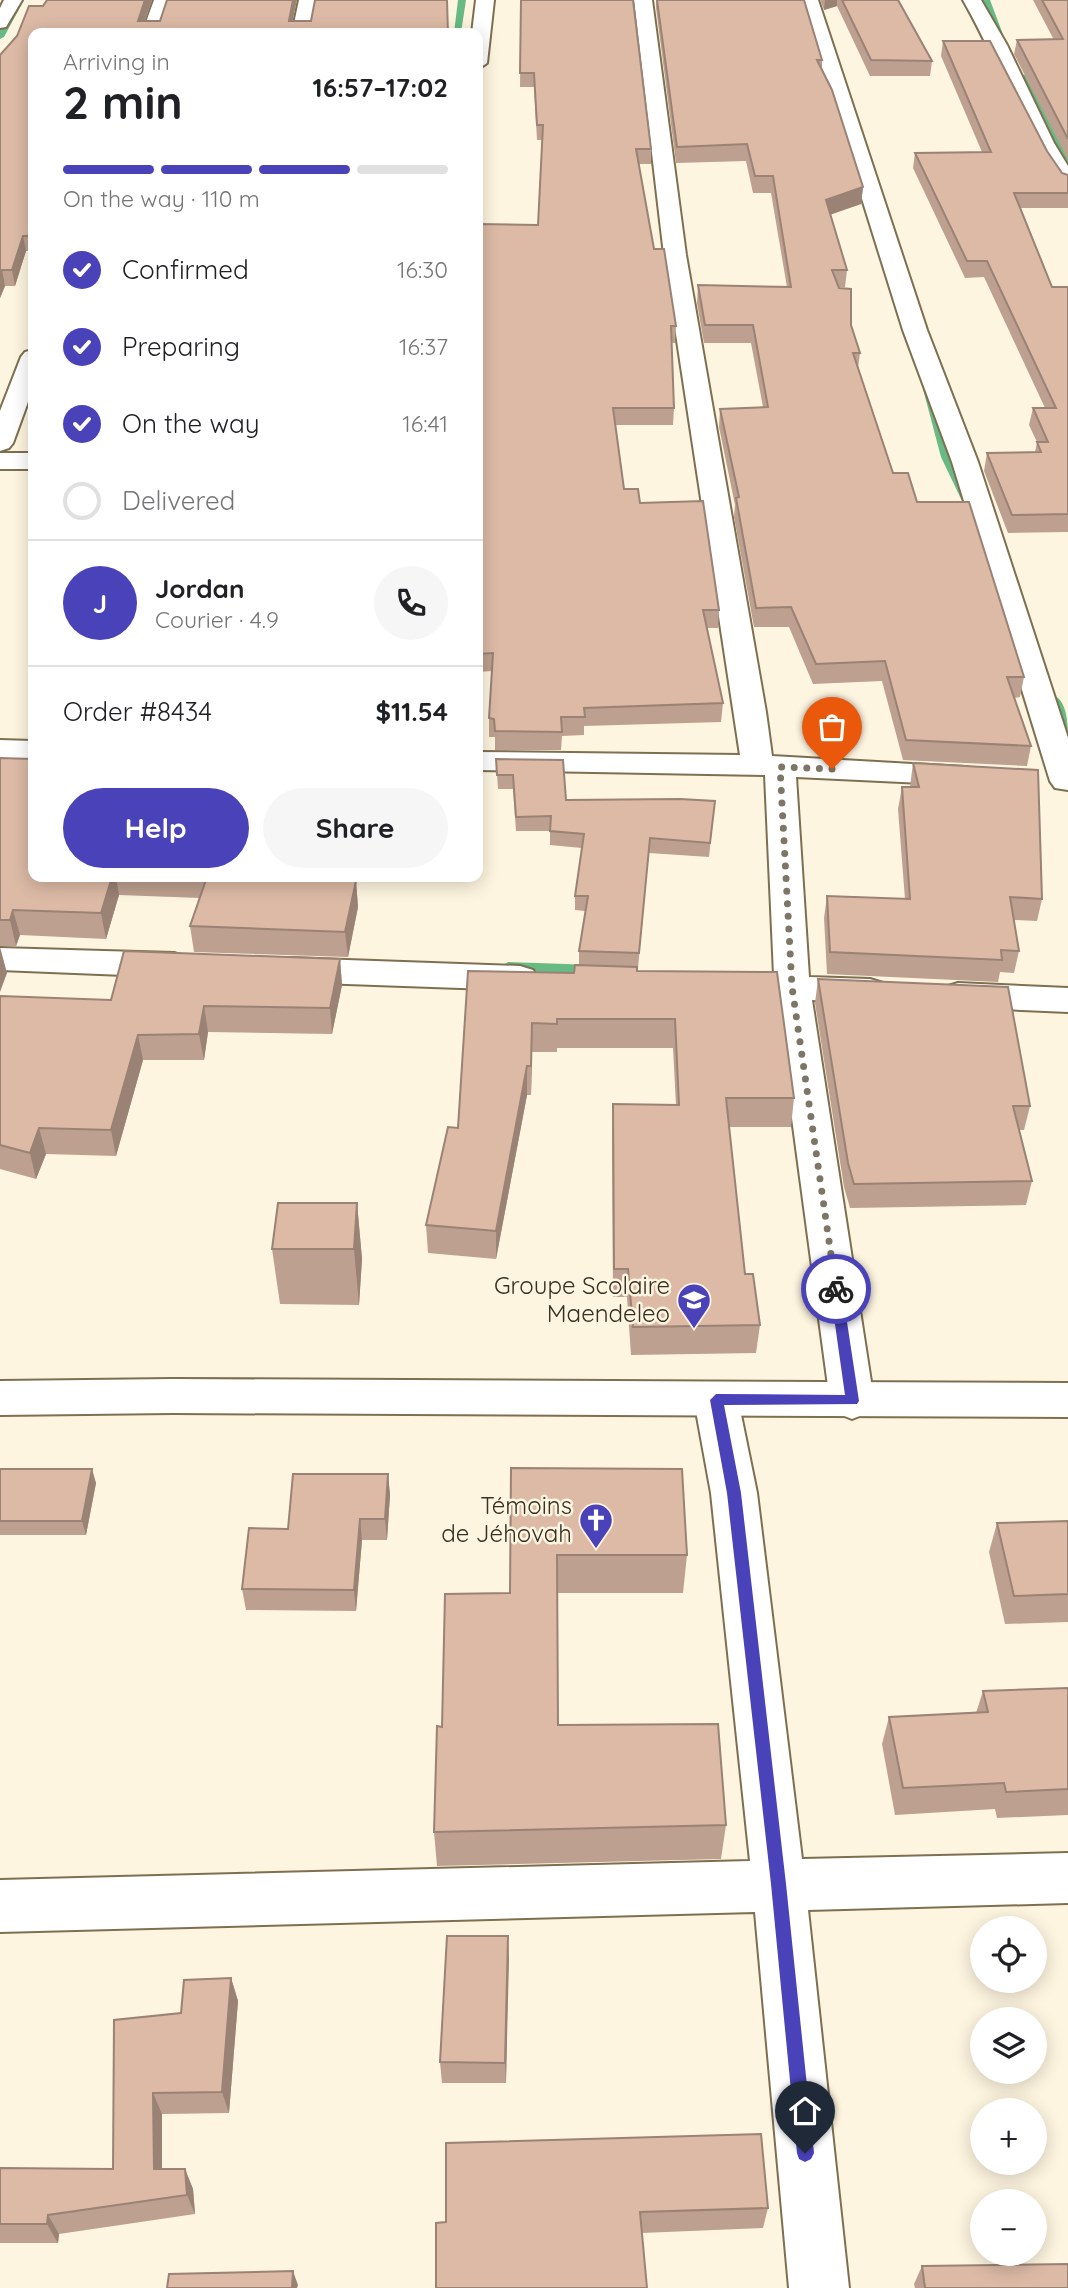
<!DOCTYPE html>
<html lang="en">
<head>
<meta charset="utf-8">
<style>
  :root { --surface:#fff; --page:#f6f6f6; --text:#202124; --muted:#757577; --line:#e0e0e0; --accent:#4a42b9 }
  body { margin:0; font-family:Quicksand,sans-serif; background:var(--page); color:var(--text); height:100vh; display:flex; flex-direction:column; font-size:26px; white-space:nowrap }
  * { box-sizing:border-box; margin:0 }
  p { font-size:23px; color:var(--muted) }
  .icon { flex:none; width:38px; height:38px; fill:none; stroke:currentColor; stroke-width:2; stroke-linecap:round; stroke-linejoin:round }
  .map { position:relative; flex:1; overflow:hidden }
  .panel { position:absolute; left:28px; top:28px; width:455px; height:854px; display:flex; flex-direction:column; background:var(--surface); border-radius:14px; box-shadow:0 4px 18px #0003 }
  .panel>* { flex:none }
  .controls { position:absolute; left:970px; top:1916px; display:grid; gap:14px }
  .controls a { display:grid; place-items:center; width:77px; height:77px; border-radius:50%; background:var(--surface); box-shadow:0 4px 18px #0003; font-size:35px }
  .pin { position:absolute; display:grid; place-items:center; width:60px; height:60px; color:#fff; margin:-72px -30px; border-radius:50% 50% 50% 0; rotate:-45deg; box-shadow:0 0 7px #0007 }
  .pin .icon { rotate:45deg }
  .courier { position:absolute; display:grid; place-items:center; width:70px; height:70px; margin:-35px; border:5px solid #4a42b9; border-radius:50%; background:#fff; color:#222; box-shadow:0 2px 9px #0007 }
  .head em { font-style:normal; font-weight:700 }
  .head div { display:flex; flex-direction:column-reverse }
  .head { display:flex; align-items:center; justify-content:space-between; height:119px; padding:0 35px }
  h1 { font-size:46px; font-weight:700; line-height:52px }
  .bar { display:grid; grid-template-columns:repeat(4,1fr); gap:10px 7px; align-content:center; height:84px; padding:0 35px }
  .bar i { height:9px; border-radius:5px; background:var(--line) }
  .bar .current { background:var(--accent) }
  .bar p { grid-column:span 4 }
  .line { display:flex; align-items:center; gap:18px; padding:0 35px; border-top:2px solid var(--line) }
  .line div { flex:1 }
  .round { display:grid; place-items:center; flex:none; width:74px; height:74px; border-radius:37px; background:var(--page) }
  ol { padding:0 35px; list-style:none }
  li { display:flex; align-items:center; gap:21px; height:77px }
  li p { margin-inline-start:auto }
  li .icon { padding:7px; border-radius:50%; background:var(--accent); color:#fff; stroke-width:4 }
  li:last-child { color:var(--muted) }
  li i { width:38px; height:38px; border:4px solid var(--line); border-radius:50% }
  .cta { display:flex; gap:14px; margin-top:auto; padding:14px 35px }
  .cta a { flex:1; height:80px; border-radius:42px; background:var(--accent); color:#fff; font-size:28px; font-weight:700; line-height:80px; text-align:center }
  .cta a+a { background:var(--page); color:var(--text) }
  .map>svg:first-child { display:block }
</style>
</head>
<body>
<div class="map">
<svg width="1068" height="2288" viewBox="0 0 1068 2288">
  <rect width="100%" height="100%" fill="#fef5e0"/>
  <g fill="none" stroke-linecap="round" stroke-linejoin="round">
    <path fill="#67ba83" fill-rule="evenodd" d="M 16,0 L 24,0 L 4,37 L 0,39 L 0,30 Z
      M 458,0 L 466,0 L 461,33 L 454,33 Z
      M 982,0 L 990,0 L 1007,45 L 1000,43 Z
      M 478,46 L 484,48 L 482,91 L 478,93 Z
      M 1018,73 L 1025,75 L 1068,154 L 1068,164 L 1064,162 Z
      M 923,389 L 932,391 L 951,457 L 972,501 L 971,503 L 962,501 L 941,457 Z
      M 1055,696 C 1068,703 1068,727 1068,741 L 1062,737 L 1049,700 Z
      M 508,962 L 594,965 L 601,970 L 594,975 L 503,970 L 501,967 Z"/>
    <g stroke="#7d6f50" stroke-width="4">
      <path id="street" d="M 4,0 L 22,0 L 6,27 L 0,28 L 0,8 Z
        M 154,0 L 172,0 L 160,33 L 142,33 Z
        M 299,0 L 317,0 L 310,33 L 292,33 Z
        M 476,0 L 494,0 L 487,63 L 478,69 L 478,33 L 472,33 Z
        M 634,0 L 652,0 L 686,255 L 766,712 L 772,756 L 965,767 L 976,769 L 981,776 L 976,783 L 965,785 L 796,777 L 809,977 L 870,979 L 883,983 L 888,991 L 883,999 L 870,1003 L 812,1000 L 874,1401 L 867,1413 L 852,1419 L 837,1413 L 830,1401 L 776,999 L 727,997 L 714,993 L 709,985 L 714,977 L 727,973 L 774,975 L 765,775 L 478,770 L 478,752 L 740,755 L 664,255 Z
        M 800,0 L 818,0 L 927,330 L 978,462 L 1068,738 L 1068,790 L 1055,788 L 1050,781 L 952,462 L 903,330 Z
        M 963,0 L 981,0 L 1007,45 L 1054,143 L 1068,166 L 1068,189 L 1061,187 C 1021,130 998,61 963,0 Z
        M 33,350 L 33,388 L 13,443 L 9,448 L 0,451 L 0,411 L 21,357 L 25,352 Z
        M 0,453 L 33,453 L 33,469 L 0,469 Z
        M 0,740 L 33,741 L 33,759 L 0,758 Z
        M 0,948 L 174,953 L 186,957 L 192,965 L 186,973 L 174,977 L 0,970 Z
        M 290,958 L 520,966 L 533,970 L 538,978 L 533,986 L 520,990 L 290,982 L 278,978 L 272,970 L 278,962 Z
        M 958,983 L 1068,988 L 1068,1012 L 958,1007 L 945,1003 L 940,995 L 945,987 Z
        M 716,1383 L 731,1388 L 738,1400 L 757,1493 L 802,1859 L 1068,1853 L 1068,1903 L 808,1910 L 849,2288 L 789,2288 L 755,1912 L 0,1932 L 0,1880 L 750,1861 L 711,1493 L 694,1400 L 701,1388 Z"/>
    </g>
    <g stroke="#7d6f50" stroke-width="4">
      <path id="primary" d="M 172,1379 L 1068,1383 L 1068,1417 L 172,1413 L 0,1415 L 0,1381 Z"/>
    </g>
    <use href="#street" fill="#fff" fill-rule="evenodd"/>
    <use href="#primary" fill="#fff" fill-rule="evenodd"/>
  </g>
  <path fill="#bda08f" d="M 47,0 L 152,0 L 145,21 L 293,21 L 448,33 L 33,33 L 31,251 L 26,251 L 15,286 L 5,286 L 0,298 L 0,55 Z
    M 521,0 L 651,149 L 651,164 L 639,164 L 654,249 L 676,326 L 675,343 L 672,343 L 674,408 L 673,425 L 615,425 L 624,489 L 640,503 L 719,610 L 718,628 L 706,628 L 723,703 L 721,722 L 584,726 L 584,735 L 562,736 L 561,750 L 495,750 L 495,737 L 489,737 L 489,718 L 492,671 L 478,672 L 478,224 L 538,225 L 542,140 L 537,140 L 534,87 L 520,87 Z
    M 656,0 L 804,0 L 822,60 L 822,69 L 863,187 L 861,204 L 830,214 L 847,270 L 845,287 L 838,287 L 860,353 L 858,368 L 893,473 L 917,502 L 1024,677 L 1020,697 L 1014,698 L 1031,746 L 1027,766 L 903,760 L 882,681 L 813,684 L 789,627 L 754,627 L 734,517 L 735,505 L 719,427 L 720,409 L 763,407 L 751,343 L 704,343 L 697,303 L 698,285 L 787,287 L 771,193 L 753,193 L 746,161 L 676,163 L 656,8 Z
    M 820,0 L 898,0 L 932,61 L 930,76 L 870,76 L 837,6 L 824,10 Z
    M 1033,0 L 1068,0 L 1068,160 L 1014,54 L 1017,40 L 1054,40 Z
    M 943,41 L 1047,151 L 1062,173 L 1068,175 L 1068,208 L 1021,208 L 1052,287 L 1068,287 L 1068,532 L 1008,533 L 984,471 L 987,453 L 1035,452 L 1037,442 L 1029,425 L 1033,408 L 1045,408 L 984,277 L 965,278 L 913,168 L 915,153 L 982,152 L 941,56 Z
    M 0,758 L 33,877 L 293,877 L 292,879 L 356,881 L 358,907 L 348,957 L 194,952 L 190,926 L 200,898 L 119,895 L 106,939 L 20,935 L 16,946 L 0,946 Z
    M 496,759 L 566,800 L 715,801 L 709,857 L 649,853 L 638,968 L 637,968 L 637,971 L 794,1098 L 791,1127 L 729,1127 L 745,1274 L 760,1325 L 756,1353 L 631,1355 L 627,1297 L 613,1297 L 612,1132 L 613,1104 L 676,1105 L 673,1048 L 557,1048 L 557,1052 L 532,1052 L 531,1095 L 527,1095 L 496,1259 L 428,1253 L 426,1225 L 458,1128 L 468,971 L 574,973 L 579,965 L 579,951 L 585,911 L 575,910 L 575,896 L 582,848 L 550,845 L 550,831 L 516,831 L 513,789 L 498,789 Z
    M 913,763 L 1042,899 L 1037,921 L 1014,920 L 1019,951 L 1014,973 L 1000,972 L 998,982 L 827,974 L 824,918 L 827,896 L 905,899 L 898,809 L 902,787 L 910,787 Z
    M 340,959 L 342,985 L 332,1034 L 208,1032 L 204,1060 L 143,1060 L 116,1156 L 46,1154 L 36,1179 L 0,1169 L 0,996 L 111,1000 Z
    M 818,979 L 1030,1106 L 1024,1130 L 1019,1130 L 1032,1181 L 1026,1205 L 850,1208 L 844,1187 L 815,1003 Z
    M 357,1203 L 362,1259 L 359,1305 L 280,1304 L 272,1249 Z
    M 511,1468 L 687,1555 L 683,1593 L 557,1593 L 558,1725 L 726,1825 L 721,1859 L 437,1866 L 434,1832 L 442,1727 L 510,1593 Z
    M 0,1469 L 96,1483 L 86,1535 L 0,1535 Z
    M 388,1474 L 390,1495 L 387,1540 L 362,1540 L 356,1611 L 246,1610 L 242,1589 L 288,1529 Z
    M 1068,1521 L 1068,1622 L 1005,1624 L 989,1552 L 997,1523 Z
    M 1068,1688 L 1068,1815 L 997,1818 L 995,1809 L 895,1815 L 882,1744 L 889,1717 L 976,1713 L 983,1691 Z
    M 508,1936 L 506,2083 L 442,2083 L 440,2062 Z
    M 231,1978 L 238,2001 L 229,2113 L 162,2114 L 162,2169 L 185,2169 L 193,2189 L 195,2214 L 59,2234 L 58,2243 L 0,2243 L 0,2168 L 113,2169 L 181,2013 Z
    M 446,2143 L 768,2208 L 763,2228 L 642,2233 L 446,2222 Z
    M 922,2266 L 1068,2288 L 915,2288 L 914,2284 Z"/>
  <path fill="#9a8274" d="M 145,0 L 152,0 L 140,33 L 138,21 Z
    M 293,0 L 297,0 L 290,33 L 289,21 Z
    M 825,0 L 837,0 L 837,6 L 824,10 Z
    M 863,187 L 861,204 L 824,217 L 826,200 Z
    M 33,225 L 33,247 L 31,251 L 28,236 Z
    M 23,236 L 26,251 L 15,286 L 12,270 Z
    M 2,270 L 5,286 L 0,298 L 0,275 Z
    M 112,877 L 116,877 L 119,895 L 106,939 L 101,913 Z
    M 356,881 L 358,907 L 348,957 L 345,932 Z
    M 13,910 L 20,935 L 16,946 L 10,920 Z
    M 0,947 L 7,973 L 0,992 Z
    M 340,959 L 342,985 L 332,1034 L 330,1008 Z
    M 204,1006 L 208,1032 L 204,1060 L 199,1034 Z
    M 532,1023 L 532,1052 L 531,1095 L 531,1066 Z
    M 138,1035 L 143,1060 L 116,1156 L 111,1130 Z
    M 527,1066 L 527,1095 L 496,1259 L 496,1231 Z
    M 39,1128 L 46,1154 L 36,1179 L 30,1153 Z
    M 357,1203 L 362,1259 L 359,1305 L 354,1249 Z
    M 92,1469 L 96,1483 L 86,1535 L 82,1521 Z
    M 388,1474 L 390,1495 L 387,1540 L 385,1519 Z
    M 360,1519 L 362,1540 L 356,1611 L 354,1590 Z
    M 508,1936 L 509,1959 L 506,2083 L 505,2063 Z
    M 231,1978 L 238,2001 L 229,2113 L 222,2092 Z
    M 153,2093 L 162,2114 L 162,2189 L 154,2169 Z
    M 185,2169 L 193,2189 L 195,2214 L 187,2195 Z
    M 48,2215 L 59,2234 L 58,2243 L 47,2224 Z
    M 293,2271 L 298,2285 L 297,2288 L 292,2288 Z"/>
  <path fill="#dcbaa6" stroke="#9a8274" stroke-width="2" d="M 47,0 L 145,0 L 138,21 L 160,21 L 167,0 L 293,0 L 289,21 L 311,21 L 315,0 L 447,0 L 448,33 L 33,33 L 33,225 L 28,236 L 23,236 L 12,270 L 2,270 L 0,275 L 0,55 L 17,36 L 29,6 L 43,6 Z
    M 521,0 L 633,0 L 651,149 L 636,149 L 654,249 L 664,249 L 676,326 L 671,326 L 674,408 L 613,408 L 624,489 L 638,489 L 640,503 L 703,501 L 719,610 L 703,610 L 723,703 L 584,708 L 585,717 L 561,717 L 562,732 L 495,731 L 494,719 L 489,718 L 493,653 L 478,654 L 478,224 L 538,225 L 543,125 L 537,125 L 534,73 L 520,73 Z
    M 657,0 L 804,0 L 822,60 L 817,60 L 832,90 L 863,187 L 826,200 L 847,270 L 832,270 L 839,288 L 851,289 L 851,325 L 860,353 L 853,353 L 893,473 L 908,473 L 917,502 L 969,502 L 1024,677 L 1007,677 L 1031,746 L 906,740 L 885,661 L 816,664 L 791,607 L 756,608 L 736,498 L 739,497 L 720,409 L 768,407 L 753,325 L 705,325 L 698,285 L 791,287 L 773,176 L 755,176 L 747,144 L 677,147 Z
    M 842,0 L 898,0 L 932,61 L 871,60 Z
    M 1042,0 L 1068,0 L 1068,139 L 1017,40 L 1063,39 Z
    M 943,41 L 990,41 L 1047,151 L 1062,173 L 1068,175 L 1068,193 L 1014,193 L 1052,287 L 1068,287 L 1068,514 L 1012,515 L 987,453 L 1041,452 L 1037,442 L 1048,442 L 1033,408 L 1056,408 L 987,261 L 967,261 L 915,153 L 991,152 Z
    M 0,758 L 33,759 L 33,877 L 112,877 L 101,913 L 13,910 L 10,920 L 0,920 Z
    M 496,759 L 563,760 L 566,800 L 680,799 L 715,801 L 710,843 L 650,838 L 639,953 L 579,951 L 588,896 L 575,896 L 584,834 L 550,831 L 551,816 L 516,817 L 513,775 L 497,775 Z
    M 913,763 L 1038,770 L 1042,899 L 1010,897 L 1019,951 L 1001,950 L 1002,960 L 830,952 L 827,896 L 910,899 L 902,787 L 919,787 Z
    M 207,877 L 284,877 L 284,879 L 356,881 L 345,932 L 190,926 Z
    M 124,951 L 340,959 L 330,1008 L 204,1006 L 199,1034 L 138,1035 L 111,1130 L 39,1128 L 30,1153 L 0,1145 L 0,996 L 111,1000 Z
    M 575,965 L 637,967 L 637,971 L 777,972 L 794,1098 L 726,1098 L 745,1274 L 753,1274 L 760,1325 L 633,1327 L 628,1269 L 614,1269 L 613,1104 L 679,1105 L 675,1019 L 557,1019 L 557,1024 L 532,1023 L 531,1066 L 527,1066 L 496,1231 L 426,1225 L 448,1127 L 458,1128 L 468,971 L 574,973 Z
    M 818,979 L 1008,987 L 1030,1106 L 1013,1106 L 1032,1181 L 854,1184 L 848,1163 Z
    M 278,1203 L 357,1203 L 354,1249 L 272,1249 Z
    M 511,1468 L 682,1469 L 687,1555 L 557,1555 L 558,1725 L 718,1724 L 726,1825 L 434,1832 L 437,1726 L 442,1727 L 445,1594 L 510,1593 Z
    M 0,1469 L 92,1469 L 82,1521 L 0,1521 Z
    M 293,1474 L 388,1474 L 385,1519 L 360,1519 L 354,1590 L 242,1589 L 249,1528 L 288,1529 Z
    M 1068,1521 L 1068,1594 L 1014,1596 L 997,1523 Z
    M 1068,1688 L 1068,1789 L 1006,1792 L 1004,1783 L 903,1788 L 889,1717 L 988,1712 L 983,1691 Z
    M 447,1936 L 508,1936 L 505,2063 L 440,2062 Z
    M 231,1978 L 222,2092 L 153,2093 L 154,2169 L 185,2169 L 187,2195 L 48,2215 L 47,2224 L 0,2224 L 0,2168 L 113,2169 L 114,2020 L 181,2013 L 184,1980 Z
    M 761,2134 L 768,2208 L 640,2212 L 647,2288 L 436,2288 L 436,2223 L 446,2222 L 446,2143 Z
    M 1068,2264 L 1068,2288 L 925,2288 L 922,2266 Z
    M 293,2271 L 292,2288 L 167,2288 L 169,2274 Z"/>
  <path fill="#4a42b9" d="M 836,1285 L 842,1289 L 859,1401 L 857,1404 L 724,1405 L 741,1493 L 786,1884 L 814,2153 L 811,2159 L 805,2162 L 799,2159 L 797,2153 L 771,1884 L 727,1493 L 710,1400 L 716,1394 L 845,1395 L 830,1289 Z"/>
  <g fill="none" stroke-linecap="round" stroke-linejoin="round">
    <path stroke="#7d7666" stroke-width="7" stroke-dasharray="0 12.6" d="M 832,769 L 780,767 L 792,987 L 836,1289"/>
  </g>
  <defs>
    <g id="school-pin" transform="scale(1.75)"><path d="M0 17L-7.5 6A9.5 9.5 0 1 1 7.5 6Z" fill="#4a42b9" stroke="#fef5e0"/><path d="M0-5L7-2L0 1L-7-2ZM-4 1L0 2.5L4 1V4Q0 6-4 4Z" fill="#fff"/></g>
    <g id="church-pin" transform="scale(1.75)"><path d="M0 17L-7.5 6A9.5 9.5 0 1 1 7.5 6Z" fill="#4a42b9" stroke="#fef5e0"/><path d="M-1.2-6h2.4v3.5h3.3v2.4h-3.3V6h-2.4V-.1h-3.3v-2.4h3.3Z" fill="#fff"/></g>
  </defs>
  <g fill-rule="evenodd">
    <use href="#school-pin" x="694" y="1300"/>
    <use href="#church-pin" x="596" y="1520"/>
  </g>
  <g text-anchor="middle" stroke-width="5" stroke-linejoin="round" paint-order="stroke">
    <g font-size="24" fill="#373124" stroke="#fef5e0" text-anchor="end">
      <text x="670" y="1294">Groupe Scolaire<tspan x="670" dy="28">Maendeleo</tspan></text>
      <text x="572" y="1514">Témoins<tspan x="572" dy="28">de Jéhovah</tspan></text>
    </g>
  </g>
</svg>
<div class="controls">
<a><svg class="icon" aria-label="locate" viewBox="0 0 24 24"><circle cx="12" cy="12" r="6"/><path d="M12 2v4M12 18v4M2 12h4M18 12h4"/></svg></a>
<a><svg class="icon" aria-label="layers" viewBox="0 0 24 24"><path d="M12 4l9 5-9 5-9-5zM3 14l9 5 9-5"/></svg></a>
<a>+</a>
<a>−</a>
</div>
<div class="pin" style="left:832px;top:769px;background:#ea580c"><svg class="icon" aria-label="bag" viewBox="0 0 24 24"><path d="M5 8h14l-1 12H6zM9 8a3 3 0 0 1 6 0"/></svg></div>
<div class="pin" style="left:805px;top:2153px;background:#1f2937"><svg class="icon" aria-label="home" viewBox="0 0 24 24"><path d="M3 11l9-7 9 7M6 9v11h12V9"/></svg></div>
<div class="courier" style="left:836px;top:1289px"><svg class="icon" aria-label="bike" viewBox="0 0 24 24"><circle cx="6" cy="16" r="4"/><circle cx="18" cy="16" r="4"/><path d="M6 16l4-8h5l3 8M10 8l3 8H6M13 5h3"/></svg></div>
<section class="panel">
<div class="head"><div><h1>2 min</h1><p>Arriving in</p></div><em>16:57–17:02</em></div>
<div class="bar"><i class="current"></i><i class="current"></i><i class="current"></i><i></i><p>On the way · 110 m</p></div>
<ol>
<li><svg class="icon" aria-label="check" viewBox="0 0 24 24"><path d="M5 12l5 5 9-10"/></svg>Confirmed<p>16:30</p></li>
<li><svg class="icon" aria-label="check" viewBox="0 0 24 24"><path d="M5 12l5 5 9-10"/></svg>Preparing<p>16:37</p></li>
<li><svg class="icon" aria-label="check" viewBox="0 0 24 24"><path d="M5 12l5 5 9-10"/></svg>On the way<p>16:41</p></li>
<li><i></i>Delivered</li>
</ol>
<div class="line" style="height:126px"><b class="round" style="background:var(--accent);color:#fff">J</b><div><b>Jordan</b><p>Courier · 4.9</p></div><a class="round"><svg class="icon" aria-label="phone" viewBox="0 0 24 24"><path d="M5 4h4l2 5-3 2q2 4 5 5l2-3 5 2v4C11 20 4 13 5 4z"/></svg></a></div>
<div class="line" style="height:91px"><div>Order #8434</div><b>$11.54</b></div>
<div class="cta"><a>Help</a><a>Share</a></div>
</section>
</div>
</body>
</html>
